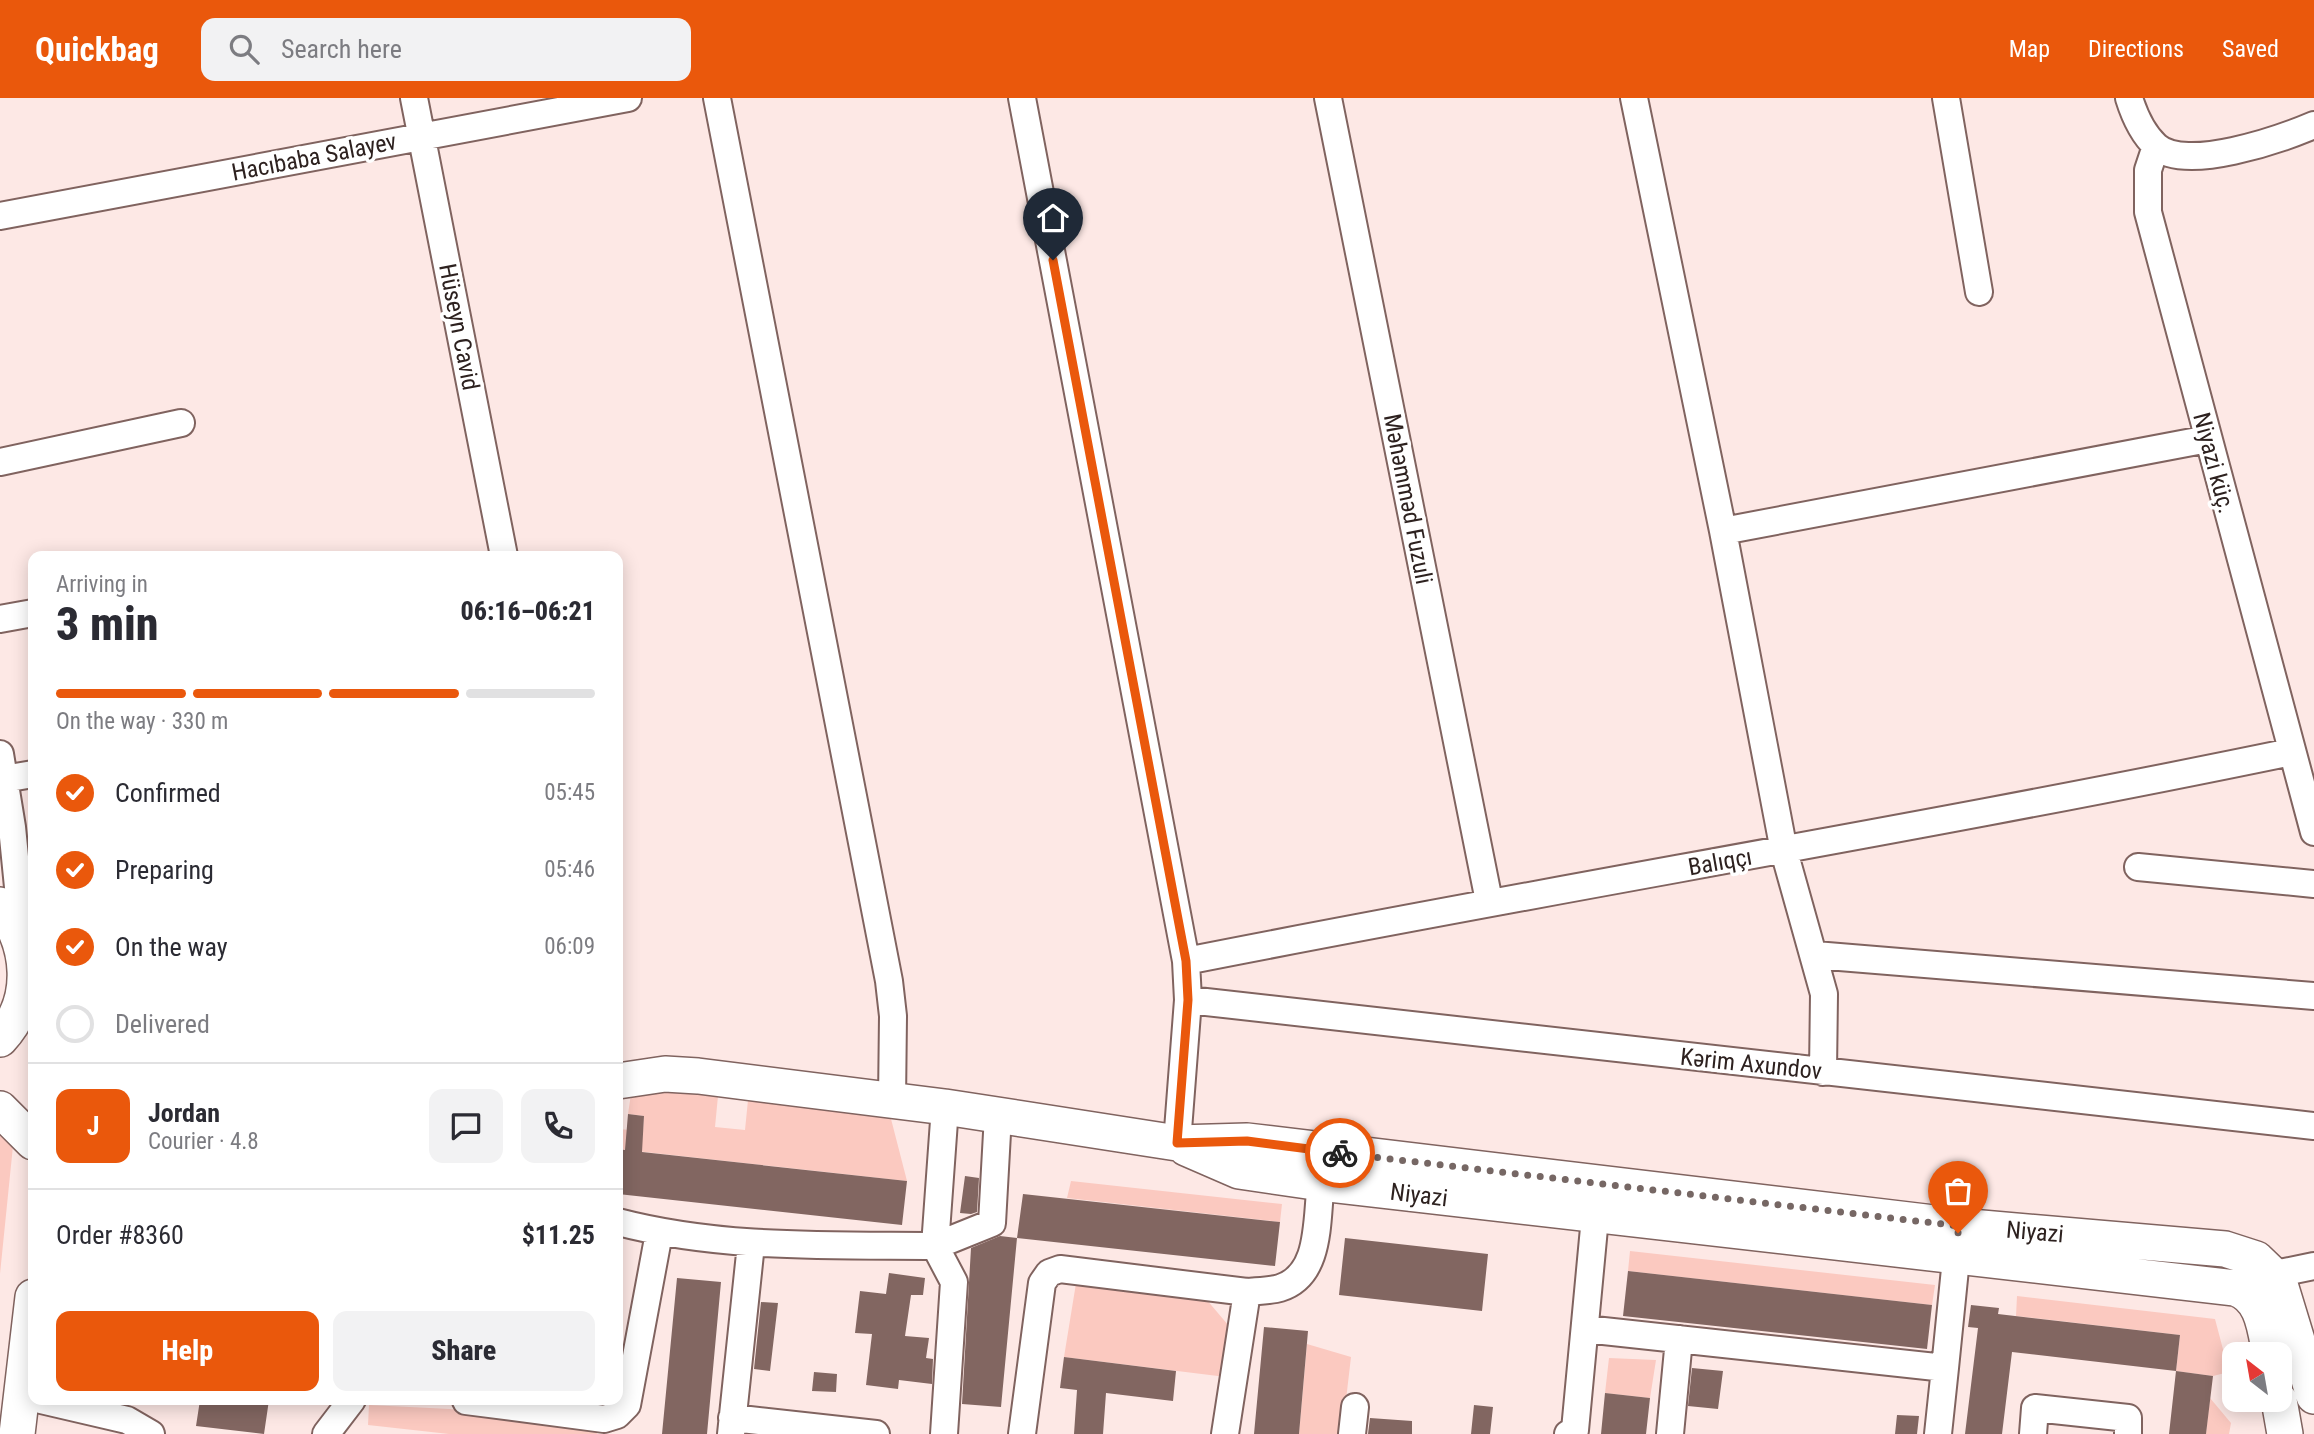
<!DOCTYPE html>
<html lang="en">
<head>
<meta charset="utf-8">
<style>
  :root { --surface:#fff; --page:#f2f2f3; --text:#2b2b33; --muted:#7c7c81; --line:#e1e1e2; --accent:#ea580c }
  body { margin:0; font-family:"Roboto Condensed",sans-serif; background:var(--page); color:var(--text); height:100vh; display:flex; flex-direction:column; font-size:26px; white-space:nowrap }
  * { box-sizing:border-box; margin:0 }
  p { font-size:23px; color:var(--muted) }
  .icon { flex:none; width:38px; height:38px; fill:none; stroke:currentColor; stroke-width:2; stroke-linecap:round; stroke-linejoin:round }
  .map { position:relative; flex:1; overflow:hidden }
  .sheet { position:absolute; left:28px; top:453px; width:595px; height:854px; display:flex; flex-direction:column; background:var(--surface); border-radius:14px; box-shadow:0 4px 18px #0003 }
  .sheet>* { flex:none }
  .needle { width:46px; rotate:329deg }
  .fabs { position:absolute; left:2222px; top:1244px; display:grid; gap:14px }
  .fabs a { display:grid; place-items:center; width:70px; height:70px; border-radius:14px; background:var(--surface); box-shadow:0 4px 18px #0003; font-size:35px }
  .pin { position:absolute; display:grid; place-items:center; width:60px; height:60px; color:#fff; margin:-72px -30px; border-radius:50% 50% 50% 0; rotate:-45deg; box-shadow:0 0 7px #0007 }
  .pin .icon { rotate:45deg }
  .courier { position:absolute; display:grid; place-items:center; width:70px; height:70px; margin:-35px; border:5px solid #ea580c; border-radius:50%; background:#fff; color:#222; box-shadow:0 2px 9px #0007 }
  .summary em { font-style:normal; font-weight:800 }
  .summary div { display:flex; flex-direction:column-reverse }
  .summary { display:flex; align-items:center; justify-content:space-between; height:119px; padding:0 28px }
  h1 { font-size:46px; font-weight:800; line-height:52px }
  .bar { display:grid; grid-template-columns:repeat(4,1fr); gap:10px 7px; align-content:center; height:84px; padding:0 28px }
  .bar i { height:9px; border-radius:5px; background:var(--line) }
  .bar .current { background:var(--accent) }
  .bar p { grid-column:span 4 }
  .line { display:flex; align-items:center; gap:18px; padding:0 28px; border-top:2px solid var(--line) }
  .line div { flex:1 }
  .round { display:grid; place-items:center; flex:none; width:74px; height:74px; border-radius:14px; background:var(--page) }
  ol { padding:0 28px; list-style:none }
  li { display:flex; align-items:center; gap:21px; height:77px }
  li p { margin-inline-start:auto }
  li .icon { padding:7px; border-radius:50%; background:var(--accent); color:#fff; stroke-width:4 }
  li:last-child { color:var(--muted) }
  li i { width:38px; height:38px; border:4px solid var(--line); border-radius:50% }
  .button { display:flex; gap:14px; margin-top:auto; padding:14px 28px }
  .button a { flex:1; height:80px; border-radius:14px; background:var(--accent); color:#fff; font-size:28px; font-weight:800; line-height:80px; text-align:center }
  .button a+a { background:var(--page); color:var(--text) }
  header { display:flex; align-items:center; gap:42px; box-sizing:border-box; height:98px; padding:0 35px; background:var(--accent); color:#fff }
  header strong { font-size:33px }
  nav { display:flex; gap:38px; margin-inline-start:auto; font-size:24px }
  .search { width:490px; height:63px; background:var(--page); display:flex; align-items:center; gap:18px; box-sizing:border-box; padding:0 24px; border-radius:14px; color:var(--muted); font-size:26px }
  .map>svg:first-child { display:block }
</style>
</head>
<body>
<header>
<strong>Quickbag</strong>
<div class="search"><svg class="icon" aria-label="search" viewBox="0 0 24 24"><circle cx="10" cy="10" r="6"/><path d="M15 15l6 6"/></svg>Search here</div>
<nav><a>Map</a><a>Directions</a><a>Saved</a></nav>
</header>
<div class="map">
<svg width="2314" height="1336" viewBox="0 0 2314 1336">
  <rect width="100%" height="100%" fill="#fde8e5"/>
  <path fill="#fbc9c0" d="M 668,992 L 718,998 L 715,1029 L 745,1032 L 748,1002 L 890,1017 L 907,1083 L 618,1051 L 618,1031 L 643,1033 L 644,1018 L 628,1016 L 631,996 Z
    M 0,1026 L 14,1038 L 0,1176 Z
    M 1071,1083 L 1282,1106 L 1280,1124 L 1067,1100 Z
    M 1630,1153 L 1935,1187 L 1932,1207 L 1628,1173 Z
    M 1078,1173 L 1195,1188 L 1240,1241 L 1234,1280 L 1064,1259 Z
    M 2017,1198 L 2215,1221 L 2229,1274 L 2213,1278 L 2176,1273 L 2180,1237 L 2016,1218 Z
    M 1307,1246 L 1351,1259 L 1342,1336 L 1299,1336 Z
    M 1609,1260 L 1656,1262 L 1650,1300 L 1605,1295 Z
    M 2210,1300 L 2231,1325 L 2229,1336 L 2206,1336 Z
    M 369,1307 L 450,1311 L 597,1331 L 597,1336 L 449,1336 L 368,1327 Z"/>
  <path fill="#826661" d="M 628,1016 L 644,1018 L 642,1054 L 907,1083 L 902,1127 L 618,1096 L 618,1051 L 625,1052 Z
    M 965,1078 L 979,1080 L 977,1114 L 971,1116 L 960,1115 Z
    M 1023,1096 L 1280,1124 L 1275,1168 L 1017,1140 Z
    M 1000,1138 L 1017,1140 L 1001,1309 L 962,1306 L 971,1150 Z
    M 1345,1140 L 1488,1156 L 1482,1213 L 1339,1197 Z
    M 1628,1173 L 1932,1207 L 1927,1251 L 1623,1218 Z
    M 889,1175 L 925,1180 L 923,1197 L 911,1197 L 905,1238 L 929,1240 L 926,1260 L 933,1261 L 932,1286 L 899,1282 L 898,1291 L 866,1287 L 872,1236 L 855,1235 L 860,1193 L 886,1196 Z
    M 677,1180 L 721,1184 L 707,1336 L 662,1336 Z
    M 761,1204 L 778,1205 L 770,1273 L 754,1271 Z
    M 1971,1207 L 1999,1210 L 1998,1216 L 2180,1237 L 2176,1273 L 2012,1254 L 2002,1336 L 1965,1336 L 1978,1230 L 1968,1229 Z
    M 1264,1229 L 1308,1233 L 1299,1336 L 1254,1336 Z
    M 1064,1259 L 1176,1273 L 1173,1303 L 1106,1295 L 1103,1336 L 1074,1336 L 1077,1292 L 1060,1290 Z
    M 1692,1270 L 1723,1273 L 1718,1311 L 1688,1308 Z
    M 2176,1273 L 2213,1278 L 2206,1336 L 2169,1336 Z
    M 814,1274 L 837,1276 L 836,1294 L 812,1293 Z
    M 1605,1295 L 1650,1300 L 1646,1336 L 1601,1336 Z
    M 200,1302 L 269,1302 L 264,1336 L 196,1328 Z
    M 1474,1307 L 1493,1309 L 1490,1336 L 1471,1336 Z
    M 1897,1317 L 1919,1318 L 1917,1336 L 1895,1336 Z
    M 1370,1320 L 1412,1323 L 1412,1336 L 1368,1336 Z"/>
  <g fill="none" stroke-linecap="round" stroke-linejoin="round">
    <g stroke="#80635f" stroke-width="30">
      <path id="minor" d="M 414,0 L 504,458
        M 717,0 L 889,883 L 893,918 L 892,1003
        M 1022,0 L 1186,863
        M 1328,0 L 1489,803
        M 1634,0 L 1723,433 L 1784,753 L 1824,896 L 1823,974
        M 1946,0 L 1979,194
        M 2129,0 C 2134,16 2143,36 2156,48 C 2185,75 2281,41 2314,27
        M 2156,48 L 2148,72 L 2148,114 L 2314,734
        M 0,118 L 628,0
        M 0,364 L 181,325
        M 1723,433 L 2208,341
        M 0,521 L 33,515
        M 0,656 L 12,729 L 23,839
        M 4,681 L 33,676
        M 2138,769 L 2314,786
        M 1815,857 L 2314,898
        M 1188,902 L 2314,1028
        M 1177,1045 L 1188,902 L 1186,863 C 1554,790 1924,730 2291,654
        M 618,1124 C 721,1151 829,1147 935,1148 L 945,1009
        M 2259,1183 L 2275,1176 L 2314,1168
        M 1585,1231 L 1945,1270 L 1958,1141
        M 41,1302 L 127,1322 L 151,1336
        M 466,1303 L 604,1321 L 617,1317 L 627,1307 L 659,1135
        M 732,1320 L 876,1336
        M 326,1336 L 352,1302
        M 731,1336 L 751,1146
        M 944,1336 L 954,1184 L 935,1148 L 992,1125 L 998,1017
        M 1022,1336 L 1042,1185 L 1049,1175 L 1060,1171 L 1247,1194
        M 1225,1336 L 1247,1194 C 1257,1193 1270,1193 1280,1190 C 1322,1177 1316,1120 1321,1085
        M 1352,1336 L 1355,1309
        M 1568,1336 L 1575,1332 L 1597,1098
        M 1670,1336 L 1679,1241
        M 1938,1336 L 1945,1270
        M 2033,1336 L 2035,1310 L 2128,1320 L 2128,1336"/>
    </g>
    <g stroke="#80635f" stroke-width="38">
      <path id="major" d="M 0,807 C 31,847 36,902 0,941
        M 618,983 L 665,976 L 698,978 L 945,1009 L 1177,1045 L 1247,1043 L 1959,1128 L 2225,1151 L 2256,1161 L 2279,1183 L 2314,1298
        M 0,1011 L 33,1044
        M 1186,1050 L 1239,1073 L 1321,1085 L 2235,1190 C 2263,1199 2265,1231 2270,1256
        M 2279,1302 L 2285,1336
        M 17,1336 L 33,1199"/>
    </g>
    <use href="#minor" stroke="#fff" stroke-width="26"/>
    <use href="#major" stroke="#fff" stroke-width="35"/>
  </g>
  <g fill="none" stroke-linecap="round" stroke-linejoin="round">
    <path stroke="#766764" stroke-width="7" stroke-dasharray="0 12.6" d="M 1340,1055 L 1959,1128 L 1958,1135"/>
    <path stroke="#ea580c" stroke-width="9" d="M 1053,162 L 1186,863 L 1188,902 L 1177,1045 L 1247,1043 L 1340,1055"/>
  </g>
  <g text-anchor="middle" stroke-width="7" stroke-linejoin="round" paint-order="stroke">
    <g font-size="24" fill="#2d211f" stroke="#fff">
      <text transform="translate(314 59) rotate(-11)" y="8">Hacıbaba Salayev</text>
      <text transform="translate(459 229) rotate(79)" y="8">Hüseyn Cavid</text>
      <text transform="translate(2214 365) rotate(75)" y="8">Niyazi küç.</text>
      <text transform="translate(1408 401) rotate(79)" y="8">Məhəmməd Fuzuli</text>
      <text transform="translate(1720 764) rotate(-10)" y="8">Balıqçı</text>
      <text transform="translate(1751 966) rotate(6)" y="8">Kərim Axundov</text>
      <text transform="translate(1419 1097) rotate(7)" y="8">Niyazi</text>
      <text transform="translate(2035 1134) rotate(5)" y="8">Niyazi</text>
    </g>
  </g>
</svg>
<div class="fabs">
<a><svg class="needle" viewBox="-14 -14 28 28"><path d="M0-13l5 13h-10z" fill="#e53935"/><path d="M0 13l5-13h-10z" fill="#7c7c81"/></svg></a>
</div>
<div class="pin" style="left:1958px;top:1135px;background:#ea580c"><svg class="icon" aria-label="bag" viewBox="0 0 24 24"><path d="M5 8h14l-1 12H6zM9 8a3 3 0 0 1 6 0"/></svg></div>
<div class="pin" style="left:1053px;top:162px;background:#1f2937"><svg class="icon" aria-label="home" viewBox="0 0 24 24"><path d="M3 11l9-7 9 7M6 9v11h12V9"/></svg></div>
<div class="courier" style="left:1340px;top:1055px"><svg class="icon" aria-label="bike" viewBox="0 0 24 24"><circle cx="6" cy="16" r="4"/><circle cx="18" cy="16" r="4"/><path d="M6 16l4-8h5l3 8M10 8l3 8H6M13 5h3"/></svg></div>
<section class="sheet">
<div class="summary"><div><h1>3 min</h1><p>Arriving in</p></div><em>06:16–06:21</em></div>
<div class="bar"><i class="current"></i><i class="current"></i><i class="current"></i><i></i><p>On the way · 330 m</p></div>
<ol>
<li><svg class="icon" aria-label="check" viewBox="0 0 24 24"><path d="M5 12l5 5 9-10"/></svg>Confirmed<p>05:45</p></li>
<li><svg class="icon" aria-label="check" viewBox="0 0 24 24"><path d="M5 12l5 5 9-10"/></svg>Preparing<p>05:46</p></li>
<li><svg class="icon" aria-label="check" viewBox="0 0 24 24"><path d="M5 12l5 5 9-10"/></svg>On the way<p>06:09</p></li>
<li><i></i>Delivered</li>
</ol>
<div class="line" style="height:126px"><b class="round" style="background:var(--accent);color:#fff">J</b><div><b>Jordan</b><p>Courier · 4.8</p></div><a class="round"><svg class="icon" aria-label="chat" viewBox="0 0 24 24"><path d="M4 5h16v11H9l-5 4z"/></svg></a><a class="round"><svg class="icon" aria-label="phone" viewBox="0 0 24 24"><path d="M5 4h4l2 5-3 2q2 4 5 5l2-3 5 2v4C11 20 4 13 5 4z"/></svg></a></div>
<div class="line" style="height:91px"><div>Order #8360</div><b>$11.25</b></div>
<div class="button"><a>Help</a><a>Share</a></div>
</section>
</div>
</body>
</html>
